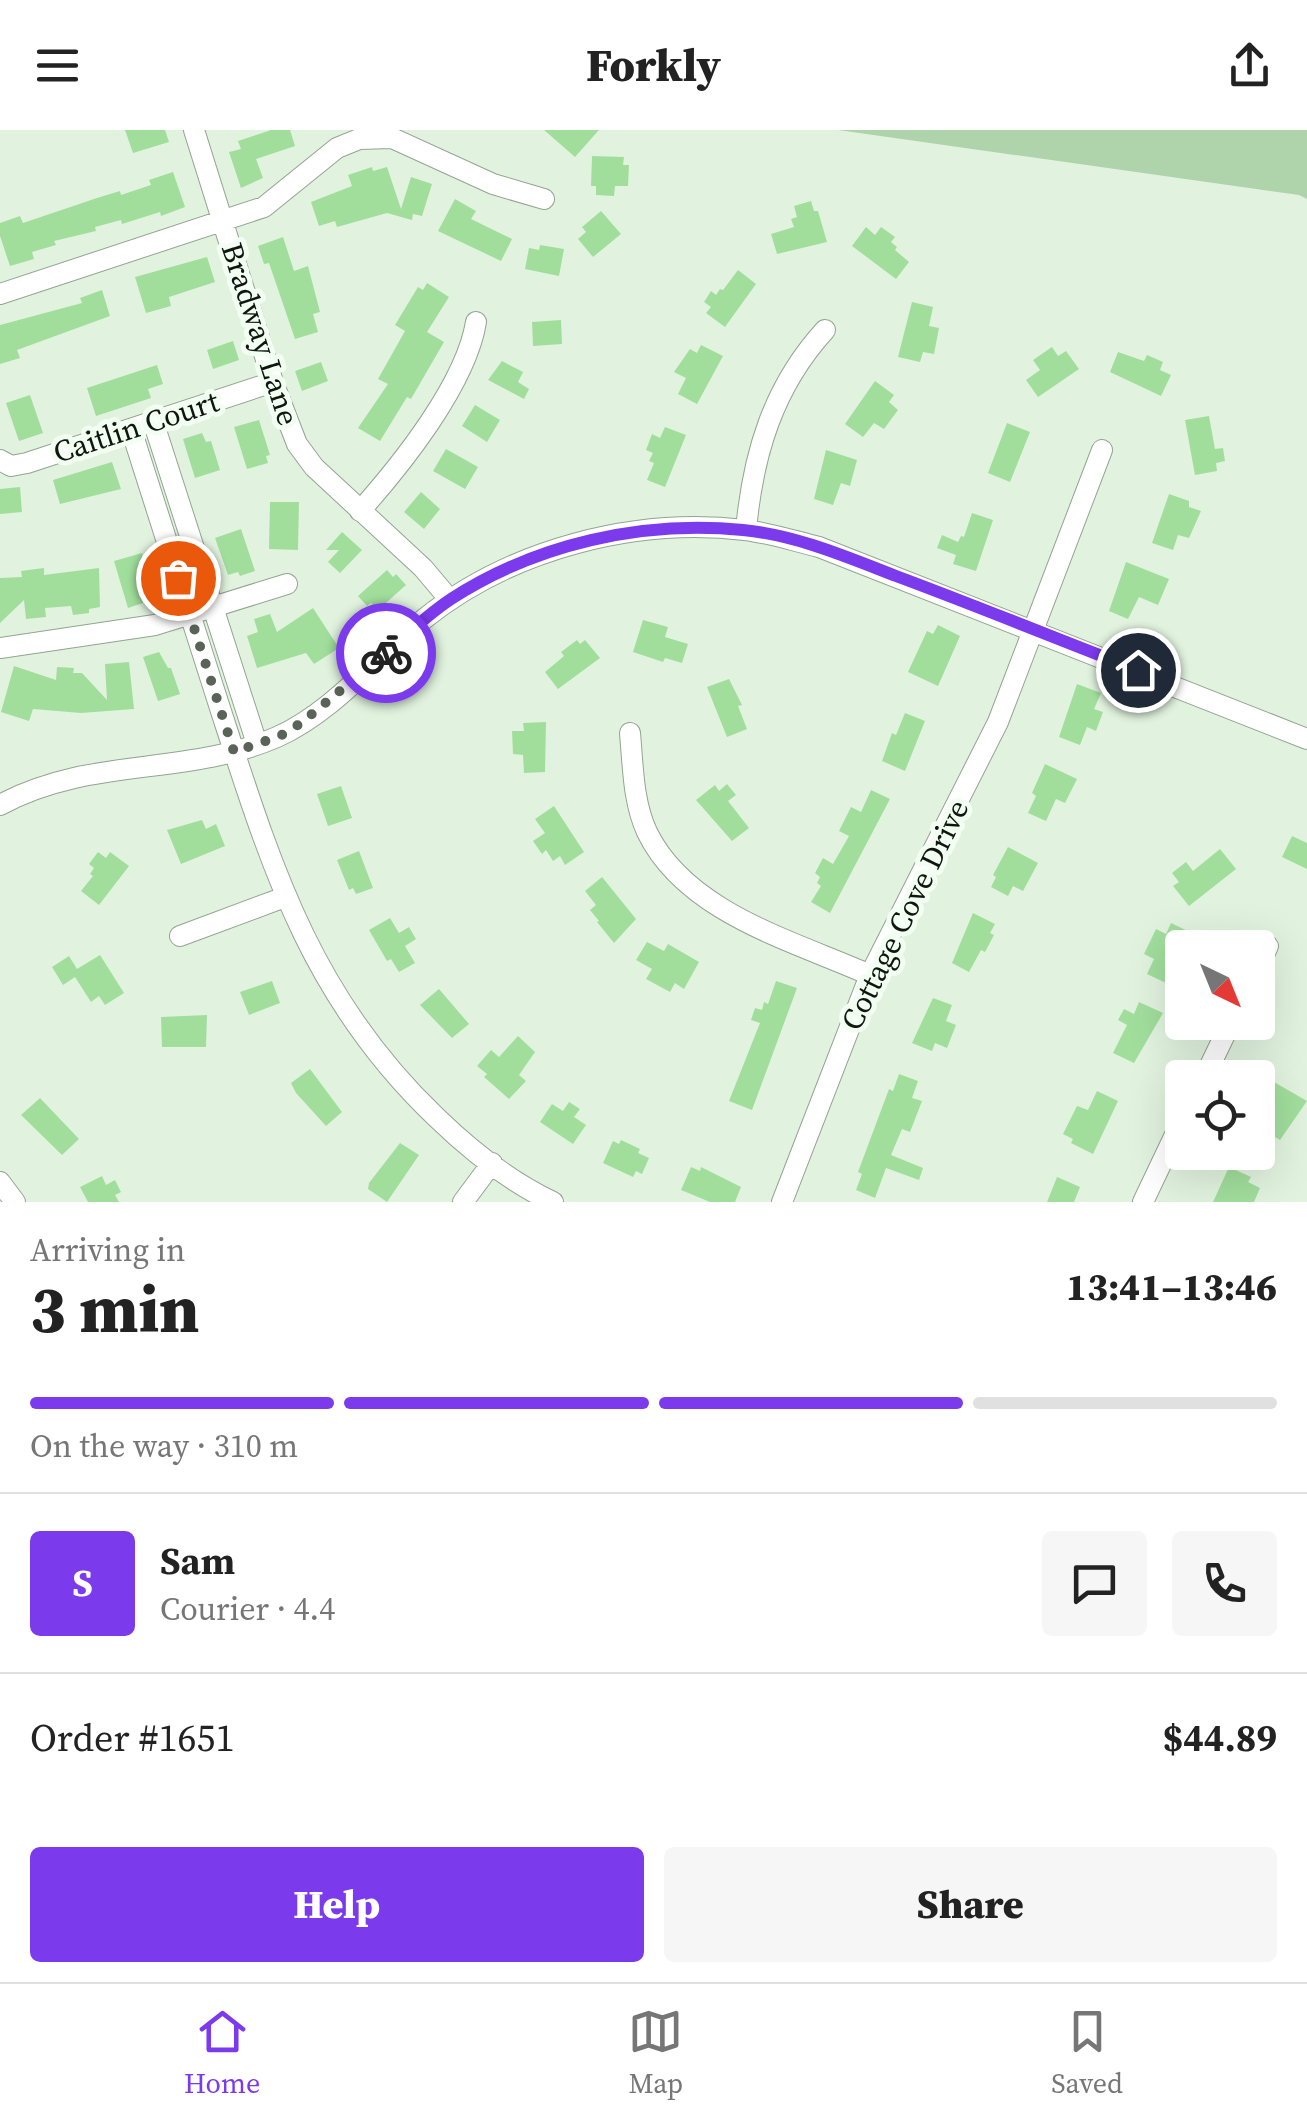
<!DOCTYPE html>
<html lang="en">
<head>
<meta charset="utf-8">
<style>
  :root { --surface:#fff; --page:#f6f6f6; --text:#222; --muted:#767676; --line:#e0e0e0; --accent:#7c3aed }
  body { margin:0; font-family:"Source Serif 4",serif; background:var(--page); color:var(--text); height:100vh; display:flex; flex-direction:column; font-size:38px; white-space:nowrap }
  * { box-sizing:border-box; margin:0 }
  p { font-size:32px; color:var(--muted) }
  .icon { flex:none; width:55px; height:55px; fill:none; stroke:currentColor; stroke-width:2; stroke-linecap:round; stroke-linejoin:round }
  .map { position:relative; height:1072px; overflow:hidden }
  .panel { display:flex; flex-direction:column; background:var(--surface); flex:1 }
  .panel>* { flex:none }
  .needle { width:65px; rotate:137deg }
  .controls { position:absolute; left:1165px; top:800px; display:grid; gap:20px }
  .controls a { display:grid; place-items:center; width:110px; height:110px; border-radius:10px; background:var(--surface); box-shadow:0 10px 40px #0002; font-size:50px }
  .pin { position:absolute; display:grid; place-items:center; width:85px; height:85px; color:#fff; margin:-42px; border:5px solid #fff; border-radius:50%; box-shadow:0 2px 10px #0007 }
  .courier { position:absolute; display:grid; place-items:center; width:100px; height:100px; margin:-50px; border:8px solid #7c3aed; border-radius:50%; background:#fff; color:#222; box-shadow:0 2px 12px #0007 }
  .head em { font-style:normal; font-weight:800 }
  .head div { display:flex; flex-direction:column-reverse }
  .head { display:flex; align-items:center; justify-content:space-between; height:170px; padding:0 30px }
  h1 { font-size:65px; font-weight:800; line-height:75px }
  .bar { display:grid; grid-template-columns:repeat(4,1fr); gap:15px 10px; align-content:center; height:120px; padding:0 30px }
  .bar i { height:12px; border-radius:8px; background:var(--line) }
  .bar .selected { background:var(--accent) }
  .bar p { grid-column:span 4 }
  .line { display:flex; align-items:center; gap:25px; padding:0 30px; border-top:2px solid var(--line) }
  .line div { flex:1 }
  .round { display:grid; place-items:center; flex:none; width:105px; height:105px; border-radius:10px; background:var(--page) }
  .action { display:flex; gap:20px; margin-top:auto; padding:20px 30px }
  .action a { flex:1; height:115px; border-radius:10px; background:var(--accent); color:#fff; font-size:40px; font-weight:800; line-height:115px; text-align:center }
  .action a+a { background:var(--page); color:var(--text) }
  header { display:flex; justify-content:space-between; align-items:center; height:130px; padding:0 30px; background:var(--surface); font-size:45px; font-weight:800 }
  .dock { display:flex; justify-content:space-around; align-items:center; height:140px; border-top:2px solid var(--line); background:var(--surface); font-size:28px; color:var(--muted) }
  .dock a { display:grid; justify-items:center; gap:5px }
  .dock .selected { color:var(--accent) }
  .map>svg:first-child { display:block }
</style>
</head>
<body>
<header><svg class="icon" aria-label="menu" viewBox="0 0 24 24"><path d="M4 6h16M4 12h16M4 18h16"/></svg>Forkly<svg class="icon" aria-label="share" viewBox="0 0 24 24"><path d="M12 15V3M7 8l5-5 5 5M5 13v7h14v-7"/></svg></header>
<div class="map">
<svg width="1307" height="1072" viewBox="0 0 1307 1072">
  <rect width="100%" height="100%" fill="#e1f3df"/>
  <path fill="#afd3ab" d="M 838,0 L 1307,0 L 1307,69 L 1299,65 Z"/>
  <path fill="#a1de9c" d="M 125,0 L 165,0 L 169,12 L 133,23 Z
    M 271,0 L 290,0 L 295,16 L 256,29 L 263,48 L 241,58 L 229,22 L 241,19 L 238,11 Z
    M 544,0 L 599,0 L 575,27 Z
    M 592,26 L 624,27 L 623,35 L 629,35 L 628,56 L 615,56 L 614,66 L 596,65 L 596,56 L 591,56 Z
    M 372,37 L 373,41 L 387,37 L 401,79 L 411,47 L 432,54 L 422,86 L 413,84 L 412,90 L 387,83 L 337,97 L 335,91 L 319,96 L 311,72 L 352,56 L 348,45 Z
    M 173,42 L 185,77 L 161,86 L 160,82 L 122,94 L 121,90 L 95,97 L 96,101 L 54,111 L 56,115 L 32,122 L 34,129 L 10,136 L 0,106 L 0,93 L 20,86 L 23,93 L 97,68 L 120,61 L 121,65 L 151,55 L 149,50 Z
    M 455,69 L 476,81 L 471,89 L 512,109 L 501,131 L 438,101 Z
    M 811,71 L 814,81 L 818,81 L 827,112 L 777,124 L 771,104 L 794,97 L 791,89 L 797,87 L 794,76 Z
    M 601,81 L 621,104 L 593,127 L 578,109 L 586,102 L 582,97 Z
    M 866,97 L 875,105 L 881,97 L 895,107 L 891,112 L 897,117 L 895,120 L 909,132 L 896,149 L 852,116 Z
    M 283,107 L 294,141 L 308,136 L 320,182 L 313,184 L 318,202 L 295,209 L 269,133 L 264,134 L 258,116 Z
    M 540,115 L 564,119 L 559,146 L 525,139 L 529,118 L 539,120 Z
    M 207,127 L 215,152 L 169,167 L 171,176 L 146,183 L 135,147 Z
    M 738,140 L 756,154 L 725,197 L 706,183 L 711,177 L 704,172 L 711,161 L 716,165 L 720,159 L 723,160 Z
    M 427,153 L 449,167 L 427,202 L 444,212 L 411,269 L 407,267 L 380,311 L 358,298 L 388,254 L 378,249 L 405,201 L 395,195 L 418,157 L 423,160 Z
    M 102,160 L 110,186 L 17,220 L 20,228 L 0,234 L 0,195 L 82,173 L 80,168 Z
    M 912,172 L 933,177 L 929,196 L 939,198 L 934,224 L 923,222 L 920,232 L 898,227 Z
    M 561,190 L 562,214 L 533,216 L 532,192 Z
    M 233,211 L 239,230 L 213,239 L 207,220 Z
    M 701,215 L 723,226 L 697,274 L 678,264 L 686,248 L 674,242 L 690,219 L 697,223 Z
    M 1052,217 L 1058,226 L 1066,221 L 1079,239 L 1038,267 L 1026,250 L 1040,240 L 1033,230 Z
    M 1118,222 L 1144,231 L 1147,225 L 1163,232 L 1160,240 L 1171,245 L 1161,266 L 1110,242 Z
    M 502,231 L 523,242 L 518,252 L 529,259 L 524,269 L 488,250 Z
    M 321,232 L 328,251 L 302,261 L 295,241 Z
    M 157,235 L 163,254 L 148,259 L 151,268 L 96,286 L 87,258 Z
    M 875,251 L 894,265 L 889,272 L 898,280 L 884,299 L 874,293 L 863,307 L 845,294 Z
    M 30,265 L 43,303 L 19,311 L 6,273 Z
    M 475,275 L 500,290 L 487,312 L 462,296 Z
    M 1209,286 L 1215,319 L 1223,318 L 1225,331 L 1216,333 L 1217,341 L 1195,345 L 1185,290 Z
    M 259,290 L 270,325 L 266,326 L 268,333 L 247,339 L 234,297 Z
    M 1007,293 L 1030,302 L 1010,352 L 988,343 Z
    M 665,297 L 686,305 L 665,357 L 647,350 L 654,333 L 649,331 L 653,323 L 646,320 L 652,304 L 660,308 Z
    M 202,303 L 206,312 L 211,311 L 220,340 L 195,348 L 183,309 Z
    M 446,319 L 478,337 L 465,359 L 433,341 Z
    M 826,320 L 857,330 L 850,356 L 841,353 L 833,375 L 814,369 Z
    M 112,332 L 121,359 L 60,374 L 53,350 Z
    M 20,357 L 22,382 L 0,384 L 0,359 Z
    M 421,362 L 440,379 L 424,399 L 404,382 Z
    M 1169,364 L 1189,371 L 1189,377 L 1201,381 L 1189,408 L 1178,405 L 1173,420 L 1152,413 Z
    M 270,372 L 299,372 L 298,420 L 269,419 Z
    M 972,383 L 993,390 L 976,441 L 953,434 L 956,425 L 937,418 L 942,405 L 958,412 L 961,406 L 964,407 Z
    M 241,399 L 255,441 L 240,446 L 238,442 L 228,445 L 215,408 Z
    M 342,402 L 362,420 L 340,443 L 328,432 L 339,420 L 326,420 Z
    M 142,423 L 151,455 L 142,458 L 146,472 L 128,478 L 114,431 Z
    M 1126,432 L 1169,449 L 1158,475 L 1139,467 L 1128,489 L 1109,481 Z
    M 44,438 L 44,445 L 99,438 L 100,477 L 89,479 L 89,483 L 73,485 L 71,476 L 45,478 L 46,487 L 26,489 L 24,470 L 0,493 L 0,448 L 22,447 L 21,441 Z
    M 387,440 L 393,447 L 396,444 L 406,455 L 378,480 L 371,473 L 367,476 L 358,466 Z
    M 313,478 L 339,518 L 314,534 L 306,523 L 257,538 L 247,506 L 258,502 L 254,489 L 270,484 L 277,502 Z
    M 643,490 L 668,497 L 665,507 L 688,514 L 682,533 L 665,528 L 663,532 L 633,522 Z
    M 938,495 L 960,506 L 938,556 L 908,542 L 927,501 L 933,504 Z
    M 577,510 L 580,514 L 585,510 L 600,528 L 558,559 L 545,542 L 564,526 L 561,522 Z
    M 159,522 L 168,538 L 171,538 L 180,564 L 158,571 L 143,527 Z
    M 129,532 L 134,579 L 81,583 L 33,579 L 29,591 L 1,582 L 14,536 L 56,550 L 57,537 L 74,538 L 73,543 L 82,543 L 107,570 L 105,534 Z
    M 729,549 L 742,575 L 738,576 L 747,599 L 727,607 L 707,557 Z
    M 1077,554 L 1101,563 L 1094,579 L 1103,582 L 1096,601 L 1087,597 L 1080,615 L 1059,607 Z
    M 905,583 L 925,591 L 905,641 L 882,631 L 892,603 L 896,605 Z
    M 546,592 L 545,642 L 524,643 L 523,625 L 513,624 L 512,601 L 524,601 L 523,593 Z
    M 1045,634 L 1077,649 L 1065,673 L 1056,669 L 1046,691 L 1028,683 L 1036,666 L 1032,663 Z
    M 727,654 L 736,665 L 728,671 L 749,698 L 732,711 L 696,670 L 715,655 L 719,661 Z
    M 341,656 L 352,688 L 328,696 L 317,664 Z
    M 871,660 L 890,669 L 830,783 L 811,772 L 821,756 L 817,753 L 820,747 L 815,743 L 823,728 L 833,734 L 849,706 L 839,701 L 851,677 L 861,682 Z
    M 554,676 L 584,722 L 565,735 L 560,726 L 553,731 L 546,720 L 542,724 L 533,711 L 545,703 L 535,689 Z
    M 202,690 L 206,699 L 216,694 L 225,716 L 181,734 L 167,700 Z
    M 1292,706 L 1307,713 L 1307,739 L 1282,727 Z
    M 1008,717 L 1038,733 L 1023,761 L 1013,756 L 1008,766 L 991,757 L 996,747 L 993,745 Z
    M 1220,719 L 1236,739 L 1189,776 L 1173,756 L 1179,752 L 1172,743 L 1186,732 L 1193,741 Z
    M 359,721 L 373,758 L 356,764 L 353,758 L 349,760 L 337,730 Z
    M 98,722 L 106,728 L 110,722 L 129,736 L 99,775 L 81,761 L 93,746 L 90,744 L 94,738 L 89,734 Z
    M 602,747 L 636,789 L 614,813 L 597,792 L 599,791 L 590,780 L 596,775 L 585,761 Z
    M 973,783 L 995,794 L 990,803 L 994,805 L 985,822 L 981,820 L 969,842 L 952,833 Z
    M 390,788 L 399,803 L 409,797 L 416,809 L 405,816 L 415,833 L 399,842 L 391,829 L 387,831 L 369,800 Z
    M 1171,793 L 1194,804 L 1187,818 L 1182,818 L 1182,827 L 1166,853 L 1147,844 L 1154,829 L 1144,824 L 1156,799 L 1166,804 Z
    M 647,812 L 664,821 L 668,814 L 699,832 L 684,859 L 675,853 L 670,862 L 646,849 L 652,839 L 636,830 Z
    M 100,825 L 124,863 L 105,875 L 99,866 L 91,872 L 75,847 L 63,855 L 52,837 L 69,826 L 77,839 Z
    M 272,851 L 280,873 L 249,885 L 240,862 Z
    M 776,851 L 797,858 L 752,980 L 729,971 L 760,893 L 751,890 L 755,878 L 762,880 L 764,872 L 768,874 Z
    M 439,859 L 469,894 L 452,908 L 420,875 Z
    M 933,868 L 952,875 L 946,891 L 956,895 L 947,918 L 935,913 L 932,921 L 912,913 Z
    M 1139,872 L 1163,883 L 1134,933 L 1113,923 L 1127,895 L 1118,890 L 1124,879 L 1134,884 Z
    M 207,885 L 206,917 L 162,917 L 161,887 Z
    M 518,906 L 535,922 L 519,945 L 526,951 L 509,969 L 484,947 L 487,944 L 477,936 L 491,920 L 499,927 Z
    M 310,939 L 342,982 L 326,996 L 296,963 L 291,953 Z
    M 899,944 L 918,951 L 912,968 L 922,971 L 910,1002 L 902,999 L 891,1025 L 923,1038 L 919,1050 L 886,1038 L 875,1068 L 856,1060 L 862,1044 L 858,1042 L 889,959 L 893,961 Z
    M 1274,952 L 1307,971 L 1280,1010 L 1275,1007 L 1271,1014 L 1258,1007 L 1258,985 Z
    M 1097,961 L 1118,971 L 1093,1024 L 1071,1013 L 1073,1009 L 1063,1004 L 1077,976 L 1088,980 Z
    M 40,968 L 79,1009 L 62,1025 L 21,985 Z
    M 569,972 L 580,979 L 574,987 L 586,995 L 573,1014 L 540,992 L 552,974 L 563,981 Z
    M 621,1010 L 640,1019 L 638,1023 L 649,1028 L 642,1044 L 636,1041 L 633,1047 L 603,1033 L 613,1011 L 619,1014 Z
    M 400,1013 L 419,1025 L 387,1072 L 368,1059 L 369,1053 Z
    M 691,1037 L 700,1041 L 701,1037 L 741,1057 L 735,1072 L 710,1072 L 681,1060 Z
    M 1229,1037 L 1251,1047 L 1248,1052 L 1260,1058 L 1254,1072 L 1213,1072 Z
    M 102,1046 L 106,1055 L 115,1050 L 121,1062 L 115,1065 L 119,1072 L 88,1072 L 80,1057 Z
    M 1057,1047 L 1080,1057 L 1074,1072 L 1047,1072 Z"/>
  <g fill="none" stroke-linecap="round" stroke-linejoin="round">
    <g stroke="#93a492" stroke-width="22">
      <path id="minor" d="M 194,0 L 273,252 L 297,314 L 314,337 L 423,438 L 450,470
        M 0,164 L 264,77 L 337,18 L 359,9 L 392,8 L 493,54 L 544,69
        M 153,291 L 257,614
        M 131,299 C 160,391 189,483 219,575 C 271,735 310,867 436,987 C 470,1020 510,1052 553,1072
        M 0,330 L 11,336 L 27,333 L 273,252
        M 360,381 C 401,335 466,254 476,192
        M 746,400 C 753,324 773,257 825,200
        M 0,518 L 155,495 L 287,454
        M 630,603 C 633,636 633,672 647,702 C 686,783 794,811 870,845
        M 0,675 C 90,626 185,647 277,607 C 333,582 377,527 424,489 C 511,419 635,387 745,400 C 770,403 794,411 819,417 L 1307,609
        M 180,806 L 285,767
        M 1258,838 L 1268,816
        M 1204,948 L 1231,892
        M 0,1052 L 15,1072
        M 463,1072 L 492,1033
        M 782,1072 L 870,845 L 998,592 L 1102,320
        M 1143,1072 L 1182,990"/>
    </g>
    <use href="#minor" stroke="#fff" stroke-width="20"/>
  </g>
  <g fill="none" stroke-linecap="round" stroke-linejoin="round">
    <path stroke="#596358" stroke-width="10" stroke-dasharray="0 18" d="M 178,448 L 234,622 L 280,606 L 301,593 L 386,523"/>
    <path stroke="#7c3aed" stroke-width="12" d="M 386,523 C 407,504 427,485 451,469 C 536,414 642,390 743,400 C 796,405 847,427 896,446 C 977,476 1057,509 1138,540"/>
  </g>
  <g text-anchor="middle" stroke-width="10" stroke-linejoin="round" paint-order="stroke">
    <g font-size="30" fill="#10160f" stroke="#f3fef2">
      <text transform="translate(260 204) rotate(72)" y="10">Bradway Lane</text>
      <text transform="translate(136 297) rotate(-18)" y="10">Caitlin Court</text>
      <text transform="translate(905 785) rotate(-64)" y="10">Cottage Cove Drive</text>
    </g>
  </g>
</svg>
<div class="controls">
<a><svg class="needle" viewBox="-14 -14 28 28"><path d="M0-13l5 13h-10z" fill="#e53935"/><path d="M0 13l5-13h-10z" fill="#767676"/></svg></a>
<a><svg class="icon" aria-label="locate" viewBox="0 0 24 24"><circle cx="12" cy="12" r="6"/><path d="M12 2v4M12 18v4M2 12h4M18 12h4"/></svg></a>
</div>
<div class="pin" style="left:178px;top:448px;background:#ea580c"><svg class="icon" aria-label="bag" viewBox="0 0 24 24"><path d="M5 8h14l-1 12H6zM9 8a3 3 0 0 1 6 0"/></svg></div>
<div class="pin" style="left:1138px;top:540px;background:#1f2937"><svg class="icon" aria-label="home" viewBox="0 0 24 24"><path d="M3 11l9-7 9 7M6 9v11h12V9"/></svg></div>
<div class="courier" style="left:386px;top:523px"><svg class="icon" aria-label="bike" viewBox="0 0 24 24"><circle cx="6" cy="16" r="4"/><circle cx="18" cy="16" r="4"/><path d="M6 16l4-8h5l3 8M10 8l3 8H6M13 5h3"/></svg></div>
</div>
<section class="panel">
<div class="head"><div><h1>3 min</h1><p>Arriving in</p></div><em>13:41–13:46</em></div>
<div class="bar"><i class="selected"></i><i class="selected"></i><i class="selected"></i><i></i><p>On the way · 310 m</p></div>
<div class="line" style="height:180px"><b class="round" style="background:var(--accent);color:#fff">S</b><div><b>Sam</b><p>Courier · 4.4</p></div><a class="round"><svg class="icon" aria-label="chat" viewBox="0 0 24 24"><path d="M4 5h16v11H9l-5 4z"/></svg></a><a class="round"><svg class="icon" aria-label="phone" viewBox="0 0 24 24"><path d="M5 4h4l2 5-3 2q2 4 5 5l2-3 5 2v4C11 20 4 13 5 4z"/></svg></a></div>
<div class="line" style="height:130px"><div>Order #1651</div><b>$44.89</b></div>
<div class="action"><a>Help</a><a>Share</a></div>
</section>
<nav class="dock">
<a class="selected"><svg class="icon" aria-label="home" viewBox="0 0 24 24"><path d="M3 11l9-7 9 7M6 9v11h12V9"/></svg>Home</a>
<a><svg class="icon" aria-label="map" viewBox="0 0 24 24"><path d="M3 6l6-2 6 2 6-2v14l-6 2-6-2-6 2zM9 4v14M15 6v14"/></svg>Map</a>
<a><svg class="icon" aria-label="saved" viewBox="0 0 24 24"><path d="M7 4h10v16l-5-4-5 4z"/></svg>Saved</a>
</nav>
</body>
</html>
